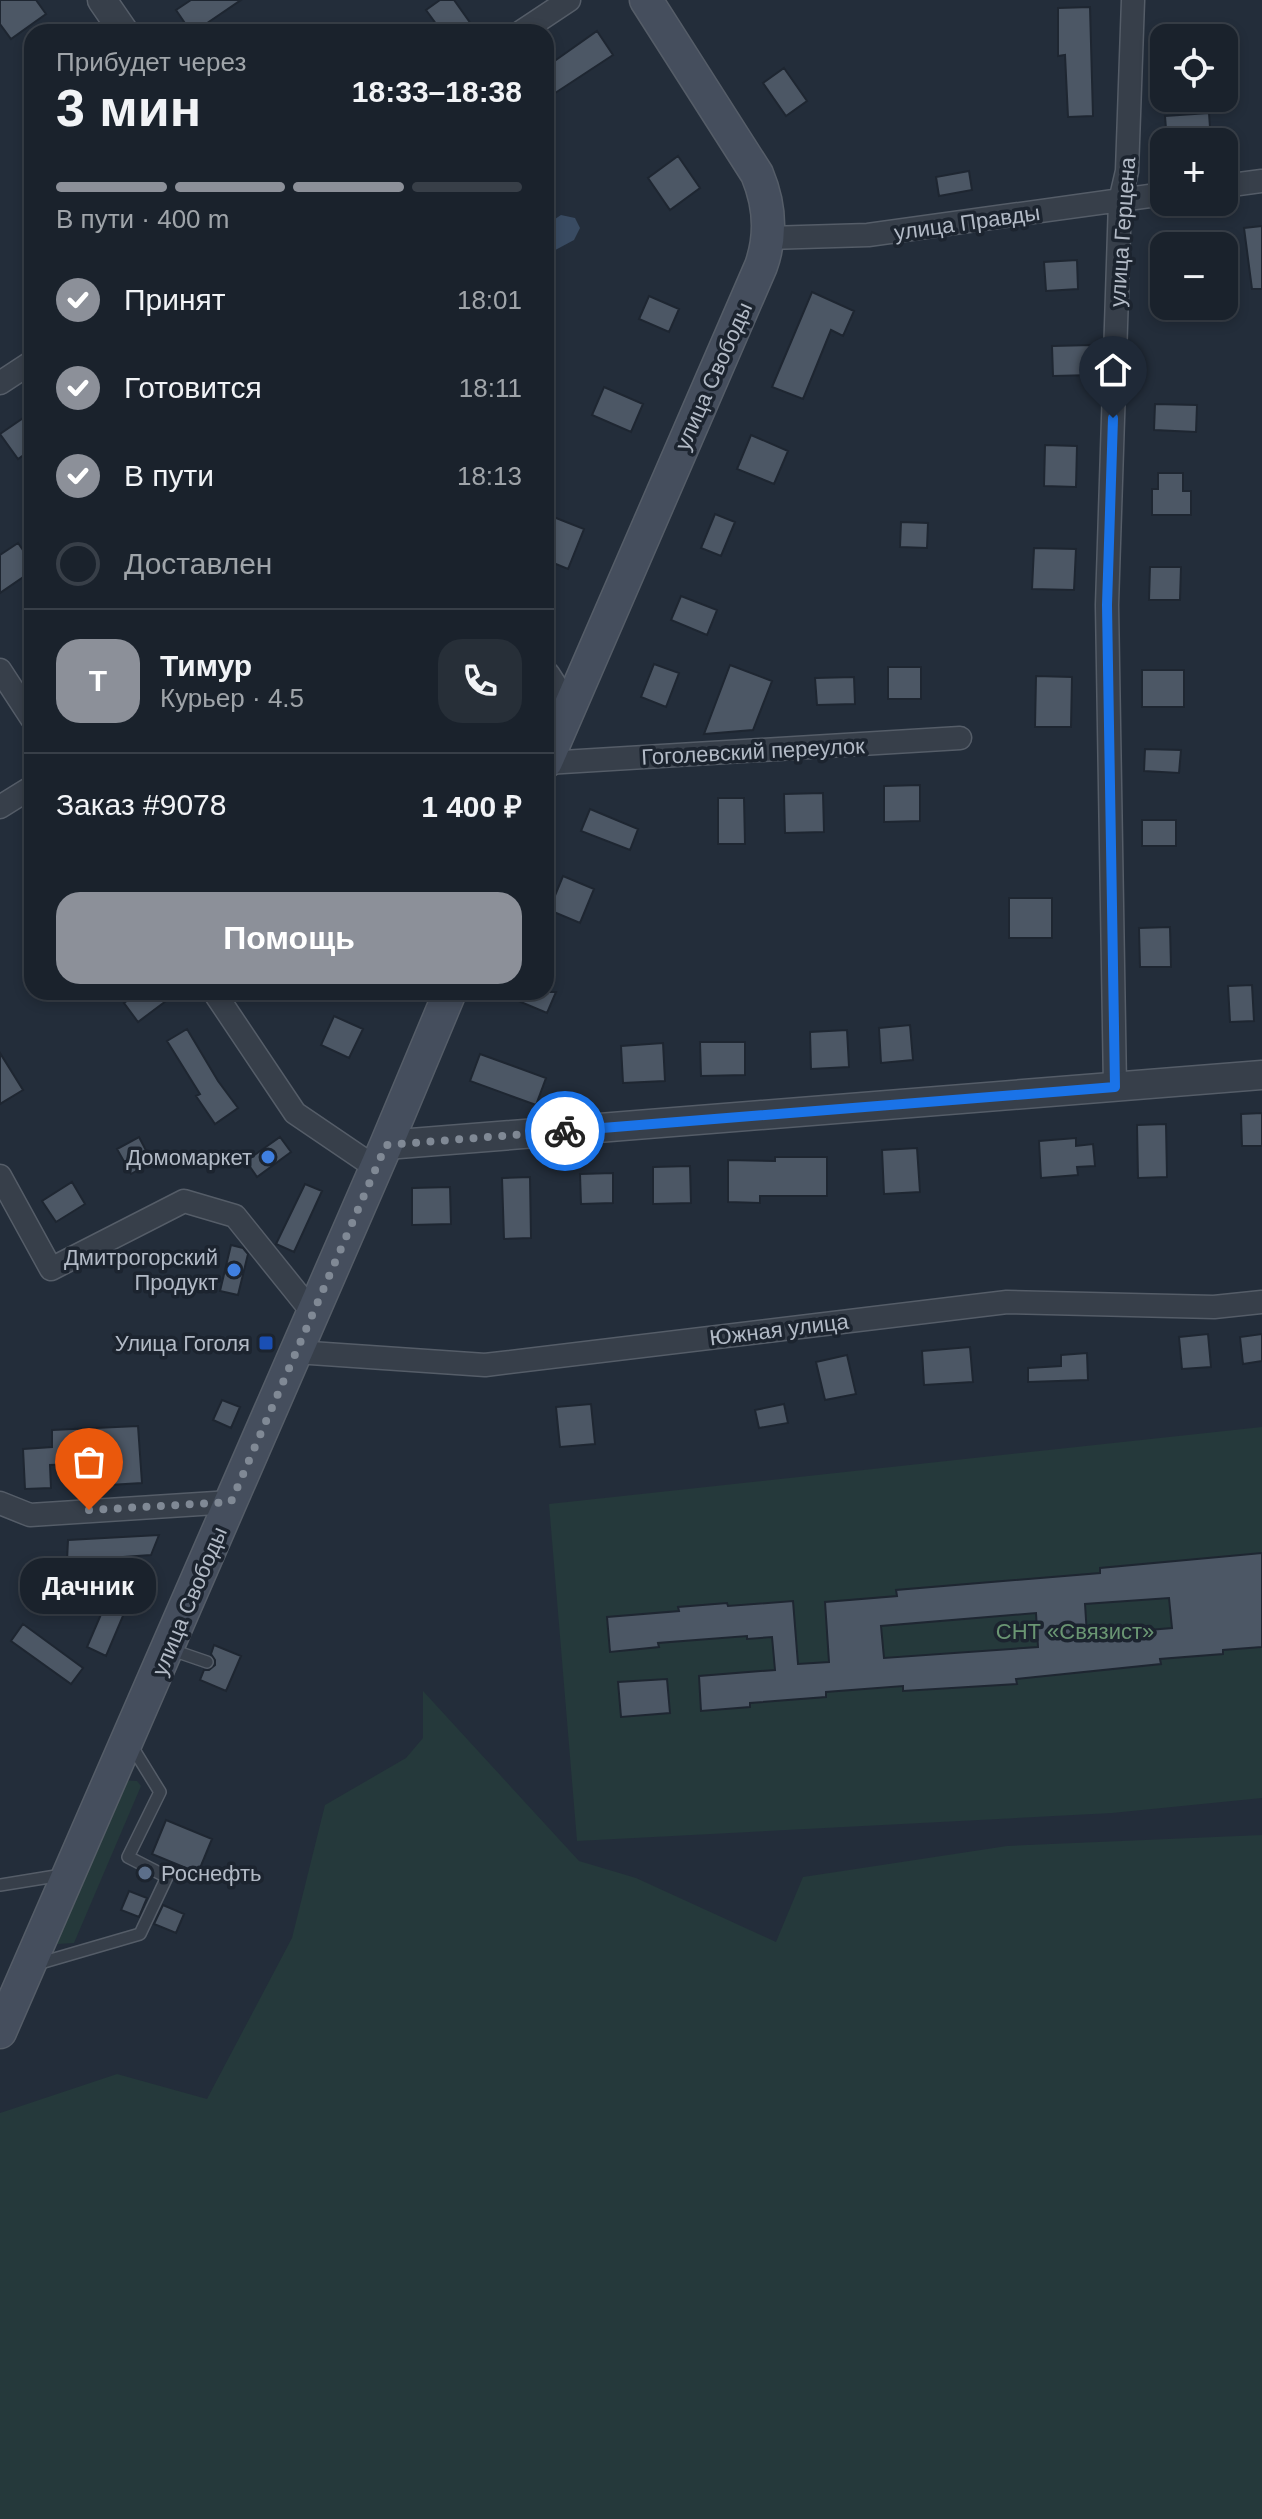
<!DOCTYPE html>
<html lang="ru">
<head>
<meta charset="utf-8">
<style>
  :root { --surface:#1a222c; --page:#272f38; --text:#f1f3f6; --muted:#9fa4a9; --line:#383f48; --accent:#8c9099 }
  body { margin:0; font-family:Arial,sans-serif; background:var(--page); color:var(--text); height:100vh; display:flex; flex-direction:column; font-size:30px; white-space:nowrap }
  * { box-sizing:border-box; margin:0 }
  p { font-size:26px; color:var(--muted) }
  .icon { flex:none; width:44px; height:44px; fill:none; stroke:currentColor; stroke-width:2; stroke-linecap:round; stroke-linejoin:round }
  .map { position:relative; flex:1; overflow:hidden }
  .drawer { position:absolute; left:24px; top:24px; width:530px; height:976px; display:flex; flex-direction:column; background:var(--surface); border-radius:24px; box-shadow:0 4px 12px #0003,0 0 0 2px var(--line) }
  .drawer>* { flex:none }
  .tools { position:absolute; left:1150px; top:24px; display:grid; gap:16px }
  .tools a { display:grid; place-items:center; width:88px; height:88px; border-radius:16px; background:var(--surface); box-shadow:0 4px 12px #0003,0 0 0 2px var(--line); font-size:40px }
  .pin { position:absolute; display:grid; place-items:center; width:68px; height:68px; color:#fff; margin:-82px -34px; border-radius:50% 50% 50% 0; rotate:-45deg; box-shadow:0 0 8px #0007 }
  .pin .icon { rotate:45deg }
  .courier { position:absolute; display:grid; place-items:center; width:80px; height:80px; margin:-40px; border:6px solid #1a73e8; border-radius:50%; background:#fff; color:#222; box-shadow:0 2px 10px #0007 }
  .bubble { position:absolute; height:56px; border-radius:24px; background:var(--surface); box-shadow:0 4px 12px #0003,0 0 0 2px var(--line); font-size:26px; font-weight:800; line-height:56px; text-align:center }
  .headline em { font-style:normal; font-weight:800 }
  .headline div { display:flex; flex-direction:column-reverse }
  .headline { display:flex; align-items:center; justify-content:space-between; height:136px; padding:0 32px }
  h1 { font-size:52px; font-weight:800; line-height:60px }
  .bar { display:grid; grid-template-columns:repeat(4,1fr); gap:12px 8px; align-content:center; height:96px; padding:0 32px }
  .bar i { height:10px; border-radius:6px; background:var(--line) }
  .bar .active { background:var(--accent) }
  .bar p { grid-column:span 4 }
  .line { display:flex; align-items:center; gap:20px; padding:0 32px; border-top:2px solid var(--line) }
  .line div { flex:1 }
  .round { display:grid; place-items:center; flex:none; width:84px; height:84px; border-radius:24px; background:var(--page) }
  ol { padding:0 32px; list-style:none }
  li { display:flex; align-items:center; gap:24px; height:88px }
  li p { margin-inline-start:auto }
  li .icon { padding:8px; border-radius:50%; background:var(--accent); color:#fff; stroke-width:4 }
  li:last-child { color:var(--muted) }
  li i { width:44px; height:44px; border:4px solid var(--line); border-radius:50% }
  .button { display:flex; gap:16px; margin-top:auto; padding:16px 32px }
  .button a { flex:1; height:92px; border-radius:24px; background:var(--accent); color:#fff; font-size:32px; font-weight:800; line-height:92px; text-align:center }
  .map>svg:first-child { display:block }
</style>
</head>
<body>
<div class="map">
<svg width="1262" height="2519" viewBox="0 0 1262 2519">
  <rect width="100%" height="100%" fill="#232d3a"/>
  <path fill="#25393b" d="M 1262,1427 L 1262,1798 L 1112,1813 L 577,1841 L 549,1504 Z
    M 423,1691 L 579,1861 L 636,1878 L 776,1942 L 803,1877 L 1007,1846 L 1262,1835 L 1262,2519 L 0,2519 L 0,2113 L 117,2074 L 207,2099 L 292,1938 L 325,1805 L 406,1758 L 423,1738 Z
    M 117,1780 L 137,1781 L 141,1786 L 74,1943 L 57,1944 L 52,1939 Z"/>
  <path fill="#394b62" d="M 561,215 L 575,218 L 580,228 L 574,240 L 546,255 L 546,225 Z"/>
  <path fill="#4c5765" stroke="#1e2631" stroke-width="2" fill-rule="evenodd" d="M 0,0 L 36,0 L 46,14 L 11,39 L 0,24 Z
    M 191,0 L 241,0 L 194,32 L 191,32 L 176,10 Z
    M 440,0 L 454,0 L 471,24 L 459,32 L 442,32 L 426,10 Z
    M 1090,7 L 1093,116 L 1068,117 L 1065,55 L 1058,56 L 1058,8 Z
    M 597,31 L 613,55 L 546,99 L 546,67 Z
    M 784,68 L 807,101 L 786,116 L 763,83 Z
    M 1209,113 L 1211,142 L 1167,142 L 1165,116 Z
    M 678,156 L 700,188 L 670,210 L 648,178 Z
    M 969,171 L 972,190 L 939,196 L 936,177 Z
    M 1262,226 L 1262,289 L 1252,289 L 1244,228 Z
    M 1077,260 L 1078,289 L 1046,291 L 1044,262 Z
    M 812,292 L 854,311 L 843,336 L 831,330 L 803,399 L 772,387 Z
    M 649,296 L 679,309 L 669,332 L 639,319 Z
    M 1092,345 L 1093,375 L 1053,376 L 1052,346 Z
    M 604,387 L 643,404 L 631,432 L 592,415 Z
    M 1155,404 L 1197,405 L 1196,432 L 1154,430 Z
    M 32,412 L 32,449 L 18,459 L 0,434 Z
    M 751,435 L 788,451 L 774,484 L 737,469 Z
    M 1045,445 L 1077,446 L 1076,487 L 1044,486 Z
    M 1158,473 L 1183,473 L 1183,491 L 1191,491 L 1191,515 L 1152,515 L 1152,489 L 1158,489 Z
    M 715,514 L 735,522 L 721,556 L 701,548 Z
    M 551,516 L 584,529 L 568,569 L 546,560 L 546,529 Z
    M 901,522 L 928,523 L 927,548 L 900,547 Z
    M 18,543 L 32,563 L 32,571 L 0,593 L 0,555 Z
    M 1034,548 L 1076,549 L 1074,590 L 1032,589 Z
    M 1150,567 L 1181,567 L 1180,600 L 1149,600 Z
    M 681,596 L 717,610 L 707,635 L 671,620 Z
    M 654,664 L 679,673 L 666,707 L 641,697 Z
    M 730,665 L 772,681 L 753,730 L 704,734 Z
    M 888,667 L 921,667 L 921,699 L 888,699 Z
    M 1142,670 L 1184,670 L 1184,707 L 1142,707 Z
    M 1036,676 L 1072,677 L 1071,727 L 1035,727 Z
    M 854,677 L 855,704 L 817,705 L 815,678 Z
    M 1145,749 L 1181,750 L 1179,773 L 1144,771 Z
    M 920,785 L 920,821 L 884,822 L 884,786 Z
    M 823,793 L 824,832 L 785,833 L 784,794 Z
    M 718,798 L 744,798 L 745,844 L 718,844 Z
    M 590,809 L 638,829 L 630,850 L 581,831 Z
    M 1142,820 L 1176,820 L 1176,846 L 1142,846 Z
    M 563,876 L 594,889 L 580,923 L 549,910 Z
    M 1009,898 L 1052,898 L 1052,938 L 1009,938 Z
    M 1170,927 L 1171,967 L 1140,967 L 1139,928 Z
    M 1252,985 L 1254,1021 L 1230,1022 L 1228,986 Z
    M 139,992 L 178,992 L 138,1022 L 124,1003 Z
    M 497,992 L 556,992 L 547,1013 Z
    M 334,1016 L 363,1029 L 349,1058 L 321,1045 Z
    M 910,1025 L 913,1060 L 881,1063 L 879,1028 Z
    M 187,1029 L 218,1081 L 238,1108 L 215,1124 L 196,1096 L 200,1094 L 167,1041 Z
    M 847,1030 L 849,1067 L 811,1069 L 810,1032 Z
    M 700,1042 L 745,1042 L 745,1075 L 701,1076 Z
    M 663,1043 L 665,1081 L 623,1083 L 621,1046 Z
    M 0,1053 L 23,1090 L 0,1104 Z
    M 480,1054 L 546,1078 L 536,1105 L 470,1081 Z
    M 1262,1113 L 1262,1146 L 1242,1146 L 1241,1114 Z
    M 1166,1124 L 1167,1177 L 1138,1178 L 1137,1125 Z
    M 139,1137 L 152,1162 L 131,1174 L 117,1149 Z
    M 280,1137 L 291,1152 L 257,1177 L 246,1161 Z
    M 1076,1138 L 1076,1146 L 1093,1144 L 1095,1166 L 1077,1167 L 1078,1175 L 1041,1178 L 1039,1141 Z
    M 917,1148 L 920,1192 L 884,1194 L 882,1150 Z
    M 775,1157 L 827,1157 L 827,1196 L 760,1196 L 760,1203 L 728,1202 L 728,1160 L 775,1161 Z
    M 690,1166 L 691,1203 L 653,1204 L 653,1167 Z
    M 613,1173 L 613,1203 L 581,1204 L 580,1174 Z
    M 530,1177 L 531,1238 L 504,1239 L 502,1178 Z
    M 72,1182 L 85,1204 L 56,1222 L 42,1201 Z
    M 305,1184 L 322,1191 L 294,1252 L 276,1244 Z
    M 450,1187 L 451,1224 L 412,1225 L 412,1188 Z
    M 231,1245 L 243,1248 L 248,1254 L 238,1295 L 220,1291 Z
    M 1208,1334 L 1211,1367 L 1182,1369 L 1179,1337 Z
    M 1262,1334 L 1262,1361 L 1243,1364 L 1240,1337 Z
    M 970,1347 L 973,1382 L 924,1385 L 922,1351 Z
    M 1087,1353 L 1088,1380 L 1028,1382 L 1028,1368 L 1061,1366 L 1061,1355 Z
    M 847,1355 L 856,1394 L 825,1400 L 816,1362 Z
    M 222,1400 L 240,1407 L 231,1428 L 213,1420 Z
    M 591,1404 L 595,1444 L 560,1447 L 556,1407 Z
    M 784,1404 L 788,1423 L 759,1428 L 755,1410 Z
    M 138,1426 L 142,1483 L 109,1485 L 107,1463 L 50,1465 L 51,1488 L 25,1489 L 23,1449 L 52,1447 L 52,1430 Z
    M 159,1535 L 151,1555 L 67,1561 L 68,1540 Z
    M 1262,1553 L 1262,1647 L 1223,1650 L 1223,1654 L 1160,1659 L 1161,1664 L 1016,1679 L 1017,1684 L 903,1691 L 903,1686 L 826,1692 L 826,1697 L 750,1703 L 750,1707 L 701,1711 L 699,1676 L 775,1670 L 772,1637 L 747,1639 L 747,1636 L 658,1643 L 659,1647 L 610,1652 L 607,1617 L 679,1611 L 678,1607 L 727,1603 L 728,1606 L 793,1601 L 798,1664 L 829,1662 L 825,1602 L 897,1596 L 896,1590 L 1100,1573 L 1100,1568 ZM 1169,1598 L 1172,1628 L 1087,1635 L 1085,1604 ZM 1036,1613 L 1038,1647 L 884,1658 L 881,1626 Z
    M 114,1584 L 134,1590 L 106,1656 L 87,1647 Z
    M 23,1624 L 83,1668 L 71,1684 L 11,1641 Z
    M 214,1645 L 241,1656 L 226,1691 L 200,1680 L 204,1670 L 209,1670 L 215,1665 L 215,1660 L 211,1654 Z
    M 667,1679 L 670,1713 L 621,1717 L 618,1682 Z
    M 166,1820 L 212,1839 L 198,1873 L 152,1854 Z
    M 129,1891 L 147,1898 L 139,1917 L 121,1910 Z
    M 163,1905 L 184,1914 L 176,1933 L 154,1924 Z"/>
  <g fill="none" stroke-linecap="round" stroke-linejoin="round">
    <g stroke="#555d68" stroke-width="14">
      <path id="service" d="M 169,1649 L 207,1662
        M 0,1885 L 62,1875
        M 37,1964 L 140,1934 L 167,1877 L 128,1857 L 160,1792 L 131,1745"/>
    </g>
    <g stroke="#555d68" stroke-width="25">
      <path id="minor" d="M 521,32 L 569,0
        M 1224,186 L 1262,181
        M 768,238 L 868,235 L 1164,194
        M 0,383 L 32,362
        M 0,670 L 32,719
        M 546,763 L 960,738
        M 0,807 L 32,787
        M 214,992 L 295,1113 L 376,1168
        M 1115,1087 L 1107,605 L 1120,201 L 1127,171 L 1133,0
        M 0,1176 L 51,1269 L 184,1201 L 235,1216 L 313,1313
        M 296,1352 L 485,1365 L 1007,1302 L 1214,1307 L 1262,1302
        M 0,1503 L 30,1515 L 231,1502"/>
    </g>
    <g stroke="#555d68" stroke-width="31">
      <path id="tertiary" d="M 102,0 L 124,32
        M 546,676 L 568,710
        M 386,1145 L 1262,1075"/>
    </g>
    <g stroke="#555d68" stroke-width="35">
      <path id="secondary" d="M 546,762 L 761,266 C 772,235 770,205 757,174 L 646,0
        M 0,2032 L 386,1145 L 450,992"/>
    </g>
    <use href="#service" stroke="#373f4a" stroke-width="11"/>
    <use href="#minor" stroke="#373f4a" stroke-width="22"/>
    <use href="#tertiary" stroke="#373f4a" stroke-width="28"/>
    <use href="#secondary" stroke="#454e5d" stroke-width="32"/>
  </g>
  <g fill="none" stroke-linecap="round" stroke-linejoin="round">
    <path stroke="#808995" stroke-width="8" stroke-dasharray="0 14.4" d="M 89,1510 L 231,1502 L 386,1145 L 565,1131"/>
    <path stroke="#1a73e8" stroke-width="10" d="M 565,1131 L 1115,1087 L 1107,605 L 1113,418"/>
  </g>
  <g fill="#3f7fe0" stroke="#1c242f" stroke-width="3">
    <circle cx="268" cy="1157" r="8"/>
    <circle cx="234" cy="1270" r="8"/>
  </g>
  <rect fill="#1a4fb4" stroke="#1c242f" stroke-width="3" x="258" y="1335" width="16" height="16" rx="4"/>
  <circle fill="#5c6f8a" stroke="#1c242f" stroke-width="3" cx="145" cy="1873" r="8"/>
  <g text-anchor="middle" stroke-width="7" stroke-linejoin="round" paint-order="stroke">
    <g font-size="22" fill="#b2bac6" stroke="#1c242f">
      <text transform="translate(967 222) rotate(-8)" y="8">улица Правды</text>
      <text transform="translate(1122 232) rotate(-86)" y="8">улица Герцена</text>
      <text transform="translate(713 376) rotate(-66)" y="8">улица Свободы</text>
      <text transform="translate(753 751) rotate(-3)" y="8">Гоголевский переулок</text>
      <text transform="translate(779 1329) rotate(-7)" y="8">Южная улица</text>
      <text transform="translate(189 1601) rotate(-67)" y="8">улица Свободы</text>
    </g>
    <g font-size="22" fill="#b2bac6" stroke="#1c242f" text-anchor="end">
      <text x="252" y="1165">Домомаркет</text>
      <text x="218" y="1265">Дмитрогорский<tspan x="218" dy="25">Продукт</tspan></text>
      <text x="250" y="1351">Улица Гоголя</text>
      <text x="161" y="1881" text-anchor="start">Роснефть</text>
    </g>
    <g font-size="22" fill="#6a9673" stroke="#1c242f">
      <text x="1075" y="1639">СНТ «Связист»</text>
    </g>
  </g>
</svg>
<div class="tools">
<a><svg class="icon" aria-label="locate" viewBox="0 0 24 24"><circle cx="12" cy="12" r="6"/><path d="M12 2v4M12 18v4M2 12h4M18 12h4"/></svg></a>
<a>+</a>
<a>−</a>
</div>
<div class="pin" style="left:89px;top:1510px;background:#ea580c"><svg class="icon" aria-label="bag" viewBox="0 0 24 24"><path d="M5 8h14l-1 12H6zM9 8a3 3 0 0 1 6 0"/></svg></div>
<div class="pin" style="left:1113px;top:418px;background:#1f2937"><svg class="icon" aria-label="home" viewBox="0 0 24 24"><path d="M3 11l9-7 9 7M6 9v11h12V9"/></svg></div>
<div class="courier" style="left:565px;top:1131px"><svg class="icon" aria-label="bike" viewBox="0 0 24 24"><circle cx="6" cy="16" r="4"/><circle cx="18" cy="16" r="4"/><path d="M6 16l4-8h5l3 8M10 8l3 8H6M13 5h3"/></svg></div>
<div class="bubble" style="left:20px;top:1558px;width:136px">Дачник</div>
<section class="drawer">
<div class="headline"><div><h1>3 мин</h1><p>Прибудет через</p></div><em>18:33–18:38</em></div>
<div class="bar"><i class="active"></i><i class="active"></i><i class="active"></i><i></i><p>В пути · 400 m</p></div>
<ol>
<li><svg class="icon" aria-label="check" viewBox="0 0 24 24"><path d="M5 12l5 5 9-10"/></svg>Принят<p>18:01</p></li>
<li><svg class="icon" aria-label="check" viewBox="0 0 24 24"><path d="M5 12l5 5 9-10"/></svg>Готовится<p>18:11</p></li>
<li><svg class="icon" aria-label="check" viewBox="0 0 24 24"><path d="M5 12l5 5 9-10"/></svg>В пути<p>18:13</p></li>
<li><i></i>Доставлен</li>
</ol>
<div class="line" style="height:144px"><b class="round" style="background:var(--accent);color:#fff">Т</b><div><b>Тимур</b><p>Курьер · 4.5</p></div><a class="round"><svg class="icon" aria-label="phone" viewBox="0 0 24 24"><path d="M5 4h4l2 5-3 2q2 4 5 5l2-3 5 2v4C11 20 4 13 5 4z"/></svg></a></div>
<div class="line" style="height:104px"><div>Заказ #9078</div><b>1 400 ₽</b></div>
<div class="button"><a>Помощь</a></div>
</section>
</div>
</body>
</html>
